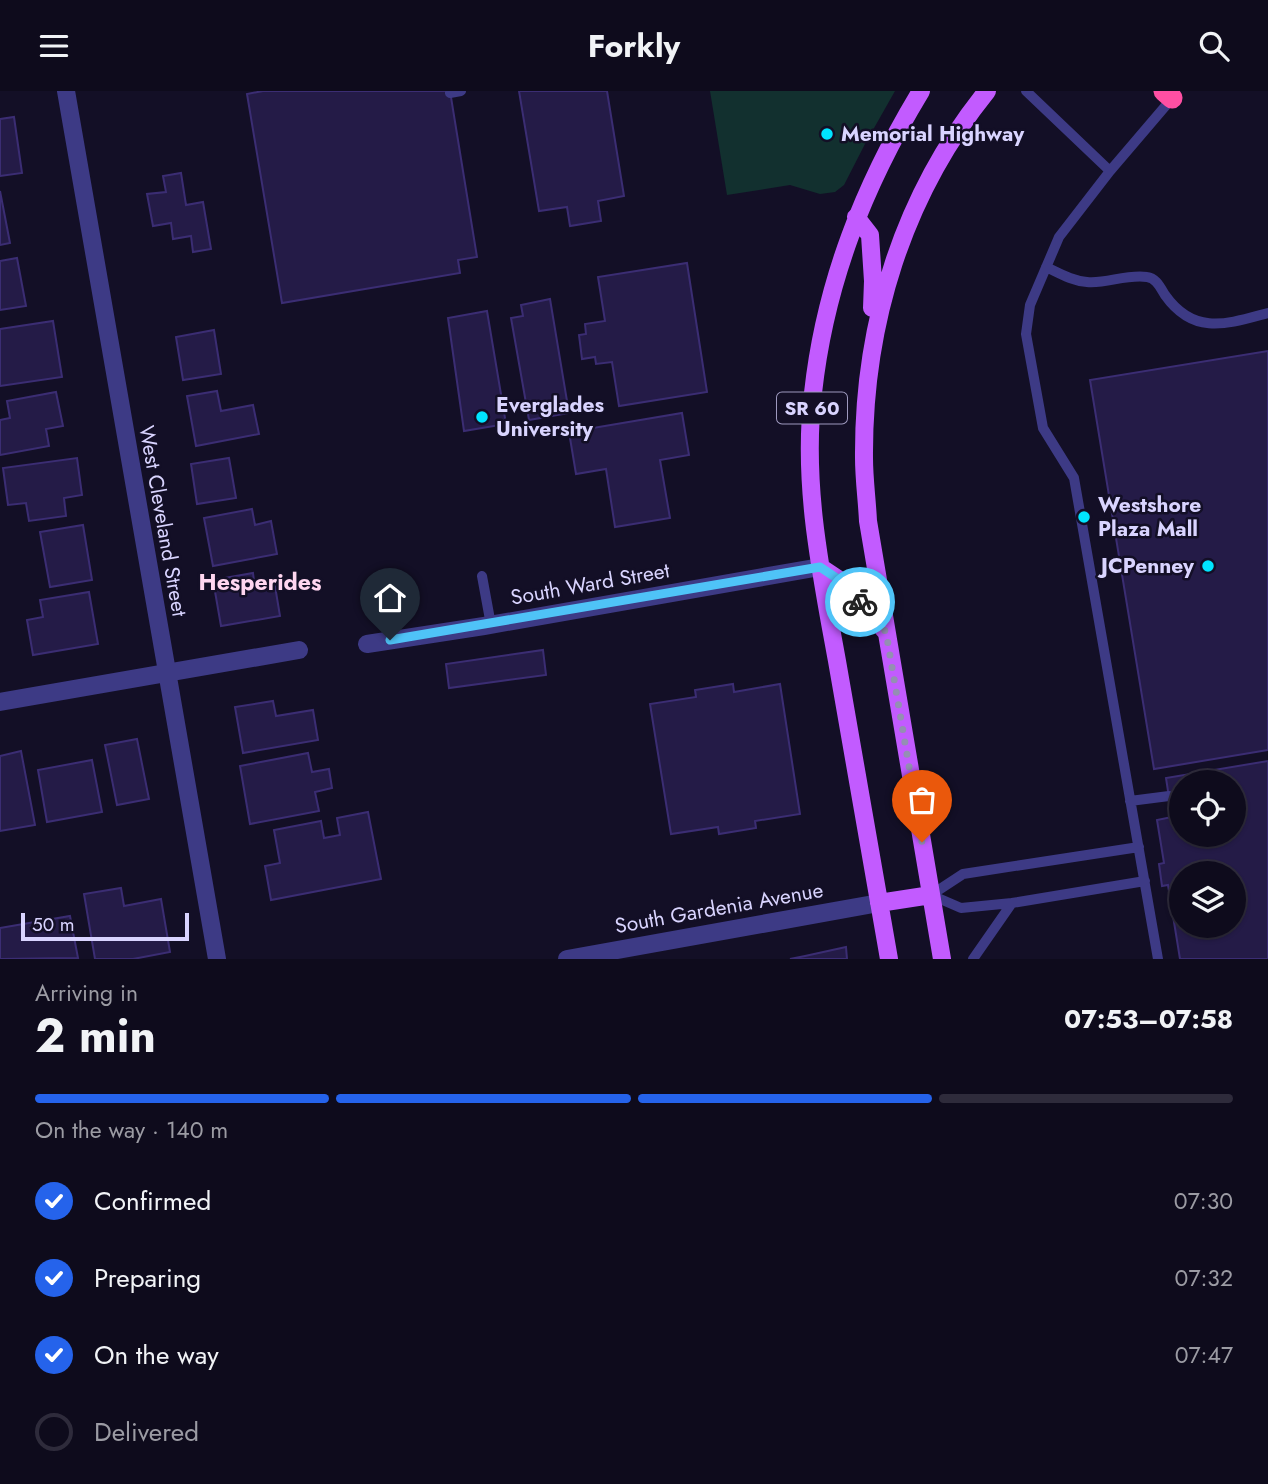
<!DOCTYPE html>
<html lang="en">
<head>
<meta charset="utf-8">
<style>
  :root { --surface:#0e0b1c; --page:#1c1929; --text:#f1f3f6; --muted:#9b9ba3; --line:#2e2b3b; --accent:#2563eb }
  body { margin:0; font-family:Jost,sans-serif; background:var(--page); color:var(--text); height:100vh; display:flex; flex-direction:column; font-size:26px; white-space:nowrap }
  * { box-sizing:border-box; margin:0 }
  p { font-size:23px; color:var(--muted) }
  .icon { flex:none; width:38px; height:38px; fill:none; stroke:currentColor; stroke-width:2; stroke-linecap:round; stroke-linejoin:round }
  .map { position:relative; height:868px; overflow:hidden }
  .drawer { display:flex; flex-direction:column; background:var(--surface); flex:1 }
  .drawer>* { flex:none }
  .buttons { position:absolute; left:1169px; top:679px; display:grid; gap:14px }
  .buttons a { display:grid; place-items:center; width:77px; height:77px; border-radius:50%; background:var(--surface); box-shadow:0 2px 5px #0004,0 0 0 2px var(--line); font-size:35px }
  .scale { position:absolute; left:21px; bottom:18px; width:168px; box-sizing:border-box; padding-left:7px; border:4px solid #d9d4ff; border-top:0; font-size:19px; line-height:24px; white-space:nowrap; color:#d9d4ff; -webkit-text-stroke:5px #130f26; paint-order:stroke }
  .pin { position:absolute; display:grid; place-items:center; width:60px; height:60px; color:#fff; margin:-72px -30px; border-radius:50% 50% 50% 0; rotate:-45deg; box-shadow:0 0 7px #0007 }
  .pin .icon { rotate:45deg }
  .courier { position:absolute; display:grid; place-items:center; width:70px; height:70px; margin:-35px; border:5px solid #4fc3f7; border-radius:50%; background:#fff; color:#222; box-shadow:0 2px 9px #0007 }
  .summary em { font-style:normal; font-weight:700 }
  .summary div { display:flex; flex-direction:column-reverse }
  .summary { display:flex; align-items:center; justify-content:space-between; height:119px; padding:0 35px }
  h1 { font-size:46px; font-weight:700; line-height:52px }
  .bar { display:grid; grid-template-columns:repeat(4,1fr); gap:10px 7px; align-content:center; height:84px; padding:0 35px }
  .bar i { height:9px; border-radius:5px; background:var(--line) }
  .bar .current { background:var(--accent) }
  .bar p { grid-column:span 4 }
  ol { padding:0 35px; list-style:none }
  li { display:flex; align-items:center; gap:21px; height:77px }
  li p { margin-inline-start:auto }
  li .icon { padding:7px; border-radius:50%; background:var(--accent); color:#fff; stroke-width:4 }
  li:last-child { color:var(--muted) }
  li i { width:38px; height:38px; border:4px solid var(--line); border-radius:50% }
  header { display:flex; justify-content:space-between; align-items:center; height:91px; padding:0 35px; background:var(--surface); font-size:32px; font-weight:700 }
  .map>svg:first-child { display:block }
</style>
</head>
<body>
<header><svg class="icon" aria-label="menu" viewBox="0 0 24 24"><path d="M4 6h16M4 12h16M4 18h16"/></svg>Forkly<svg class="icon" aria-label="search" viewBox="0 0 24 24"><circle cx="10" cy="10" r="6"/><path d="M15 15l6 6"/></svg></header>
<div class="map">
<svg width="1268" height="868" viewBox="0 0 1268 868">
  <rect width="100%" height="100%" fill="#130f26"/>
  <path fill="#12302f" d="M 710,0 L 895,0 L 865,53 L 844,94 L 835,101 L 820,103 L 790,94 L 727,104 Z"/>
  <path fill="#241b47" stroke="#3b2d73" stroke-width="2" fill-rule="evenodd" d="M 263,0 L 450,0 L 477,166 L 458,169 L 460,182 L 282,212 L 247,3 Z
    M 519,0 L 607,0 L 624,105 L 598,110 L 601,130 L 570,135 L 567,116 L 539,120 Z
    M 14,26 L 22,82 L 0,85 L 0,28 Z
    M 181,82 L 186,114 L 203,111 L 211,158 L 193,161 L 191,145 L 173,148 L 171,132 L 153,135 L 147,103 L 166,101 L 163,85 Z
    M 0,100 L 10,152 L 0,154 Z
    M 17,167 L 26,215 L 0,219 L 0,170 Z
    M 687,172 L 707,301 L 619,315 L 612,271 L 596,273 L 595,266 L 582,268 L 579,244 L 586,243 L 585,233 L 605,230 L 598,186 Z
    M 550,208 L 569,322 L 529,329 L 511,227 L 523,225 L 521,214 Z
    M 487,220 L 506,333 L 464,340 L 448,227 Z
    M 53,230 L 62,286 L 0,295 L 0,238 Z
    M 214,239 L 221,283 L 183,289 L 176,246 Z
    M 1268,260 L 1268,659 L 1154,678 L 1090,289 Z
    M 217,300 L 221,320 L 253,314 L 259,343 L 196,355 L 187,305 Z
    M 56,301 L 63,335 L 46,338 L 49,355 L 0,364 L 0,329 L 10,327 L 7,310 Z
    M 682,322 L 689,364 L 660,369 L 670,427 L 615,436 L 606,378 L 576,383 L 569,341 Z
    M 77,367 L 82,404 L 64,407 L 66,425 L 29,430 L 26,412 L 8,414 L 3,377 Z
    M 229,367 L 236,407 L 197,413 L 191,373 Z
    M 252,418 L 255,434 L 271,430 L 277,463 L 213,475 L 204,427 Z
    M 83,434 L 92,489 L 50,496 L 40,441 Z
    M 253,482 L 255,498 L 275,495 L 280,525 L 221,535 L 213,489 Z
    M 89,501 L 98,553 L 33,564 L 27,529 L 43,526 L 40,509 Z
    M 543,559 L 546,584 L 449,597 L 446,573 Z
    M 733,593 L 734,601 L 780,593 L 800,723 L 755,730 L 756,737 L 719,743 L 718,736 L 671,743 L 650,613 L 696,606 L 695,599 Z
    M 273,610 L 276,625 L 313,619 L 318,649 L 243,662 L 235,616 Z
    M 137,648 L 149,708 L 117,714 L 105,654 Z
    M 21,660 L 35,734 L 0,740 L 0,665 Z
    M 308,662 L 312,681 L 329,678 L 332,697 L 315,701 L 319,720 L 250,733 L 240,675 Z
    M 92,669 L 102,721 L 47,731 L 38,679 Z
    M 1268,670 L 1268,868 L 1180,868 L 1168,794 L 1162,795 L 1159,773 L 1164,772 L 1157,729 L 1172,726 L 1166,687 ZM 1181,691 L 1234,691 L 1234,744 L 1181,744 ZM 1181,782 L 1234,782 L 1234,835 L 1181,835 Z
    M 368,721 L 381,788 L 271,809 L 265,775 L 280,772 L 274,739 L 321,730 L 324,747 L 340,744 L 337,727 Z
    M 121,797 L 124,815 L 161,808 L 170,861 L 133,868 L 95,868 L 84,803 Z
    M 70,825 L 78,867 L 0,868 L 0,837 Z
    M 846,856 L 847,868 L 790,868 L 805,865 Z"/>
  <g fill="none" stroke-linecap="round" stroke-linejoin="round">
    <path stroke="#3d3a85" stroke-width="10" d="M 1026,0 L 1110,80
      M 450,2 L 461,0
      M 1046,176 C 1059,182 1072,190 1087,191 C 1106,193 1126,183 1147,186 C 1156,187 1160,196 1165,204 C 1194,245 1227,233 1268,222
      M 482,485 L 491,534
      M 1130,710 L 1169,705
      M 931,804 L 961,817 L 1012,812 L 1145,790
      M 931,804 L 963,783 L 1139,756
      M 973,868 L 1012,812
      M 1158,868 L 1074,387 L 1043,337 L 1026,243 L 1030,214 L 1059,146 L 1110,80 L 1174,5"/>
    <path stroke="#3d3a85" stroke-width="18" d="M 66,0 L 217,868
      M 367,553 L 484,535 L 820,476
      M 0,611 L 299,559
      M 567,868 L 879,812"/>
    <path stroke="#c25bff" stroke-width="18" d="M 856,126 L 870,144 L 873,190 L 872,217
      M 820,476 L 844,492 L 886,541
      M 879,812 L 931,804
      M 889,868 C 872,769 854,669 837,570 C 821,482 802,392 813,302 C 825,192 864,94 921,0
      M 942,868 L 868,430 C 867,409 864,388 864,367 C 863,233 903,104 987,0"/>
    <path stroke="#ff4fa3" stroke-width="21" d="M 1164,0 L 1172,7"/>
  </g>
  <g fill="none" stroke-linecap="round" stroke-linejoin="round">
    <path stroke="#948fb3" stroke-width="7" stroke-dasharray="0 12.6" d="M 860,511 L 886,541 L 922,751"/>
    <path stroke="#4fc3f7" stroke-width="9" d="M 390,549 L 820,476 L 844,492 L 860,511"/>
  </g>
  <g fill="#00e5ff" stroke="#130f26" stroke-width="2.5">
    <circle cx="827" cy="43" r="7"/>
    <circle cx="482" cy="326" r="7"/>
    <circle cx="1084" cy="426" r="7"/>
    <circle cx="1208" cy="475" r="7"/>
  </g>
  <g text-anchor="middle" stroke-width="5" stroke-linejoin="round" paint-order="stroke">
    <rect fill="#130f26" stroke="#9e99be" stroke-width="2" x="777" y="301.5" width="70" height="31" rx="5"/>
    <g font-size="19" font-weight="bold" fill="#d9d4ff">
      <text x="812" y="324">SR 60</text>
    </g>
    <g font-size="21" font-weight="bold" fill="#d9d4ff" stroke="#130f26" text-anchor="start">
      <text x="841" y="50">Memorial Highway</text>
      <text x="496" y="321">Everglades<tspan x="496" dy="24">University</tspan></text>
      <text x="1098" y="421">Westshore<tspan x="1098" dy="24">Plaza Mall</tspan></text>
      <text x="1194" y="482" text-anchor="end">JCPenney</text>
    </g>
    <g font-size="21" fill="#d9d4ff" stroke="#130f26">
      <text transform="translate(163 430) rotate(80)" y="7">West Cleveland Street</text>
      <text transform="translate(590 493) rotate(-10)" y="7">South Ward Street</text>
      <text transform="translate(719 817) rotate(-10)" y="7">South Gardenia Avenue</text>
    </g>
    <g font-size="23" font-weight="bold" fill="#ffd6f0" stroke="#130f26">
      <text x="260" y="499">Hesperides</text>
    </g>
  </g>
</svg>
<div class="buttons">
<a><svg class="icon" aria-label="locate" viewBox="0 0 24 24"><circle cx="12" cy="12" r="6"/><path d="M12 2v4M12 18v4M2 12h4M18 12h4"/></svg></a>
<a><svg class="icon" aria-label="layers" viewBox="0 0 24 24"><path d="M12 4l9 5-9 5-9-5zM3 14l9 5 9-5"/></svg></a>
</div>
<div class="scale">50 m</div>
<div class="pin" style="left:922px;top:751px;background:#ea580c"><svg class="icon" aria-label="bag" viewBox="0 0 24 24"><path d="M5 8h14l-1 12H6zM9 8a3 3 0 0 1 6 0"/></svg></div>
<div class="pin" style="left:390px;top:549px;background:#1f2937"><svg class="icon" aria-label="home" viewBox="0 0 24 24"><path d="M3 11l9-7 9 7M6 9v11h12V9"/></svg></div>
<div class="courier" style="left:860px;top:511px"><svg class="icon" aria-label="bike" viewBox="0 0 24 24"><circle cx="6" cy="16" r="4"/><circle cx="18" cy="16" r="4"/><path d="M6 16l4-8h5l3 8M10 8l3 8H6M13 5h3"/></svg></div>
</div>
<section class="drawer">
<div class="summary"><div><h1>2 min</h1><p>Arriving in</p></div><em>07:53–07:58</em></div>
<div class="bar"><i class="current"></i><i class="current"></i><i class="current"></i><i></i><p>On the way · 140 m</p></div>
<ol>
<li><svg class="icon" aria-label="check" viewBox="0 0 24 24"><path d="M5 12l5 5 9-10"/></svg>Confirmed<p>07:30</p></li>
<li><svg class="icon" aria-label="check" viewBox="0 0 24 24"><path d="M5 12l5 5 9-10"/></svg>Preparing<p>07:32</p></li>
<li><svg class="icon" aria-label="check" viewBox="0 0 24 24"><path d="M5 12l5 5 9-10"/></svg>On the way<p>07:47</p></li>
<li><i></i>Delivered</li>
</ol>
</section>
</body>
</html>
